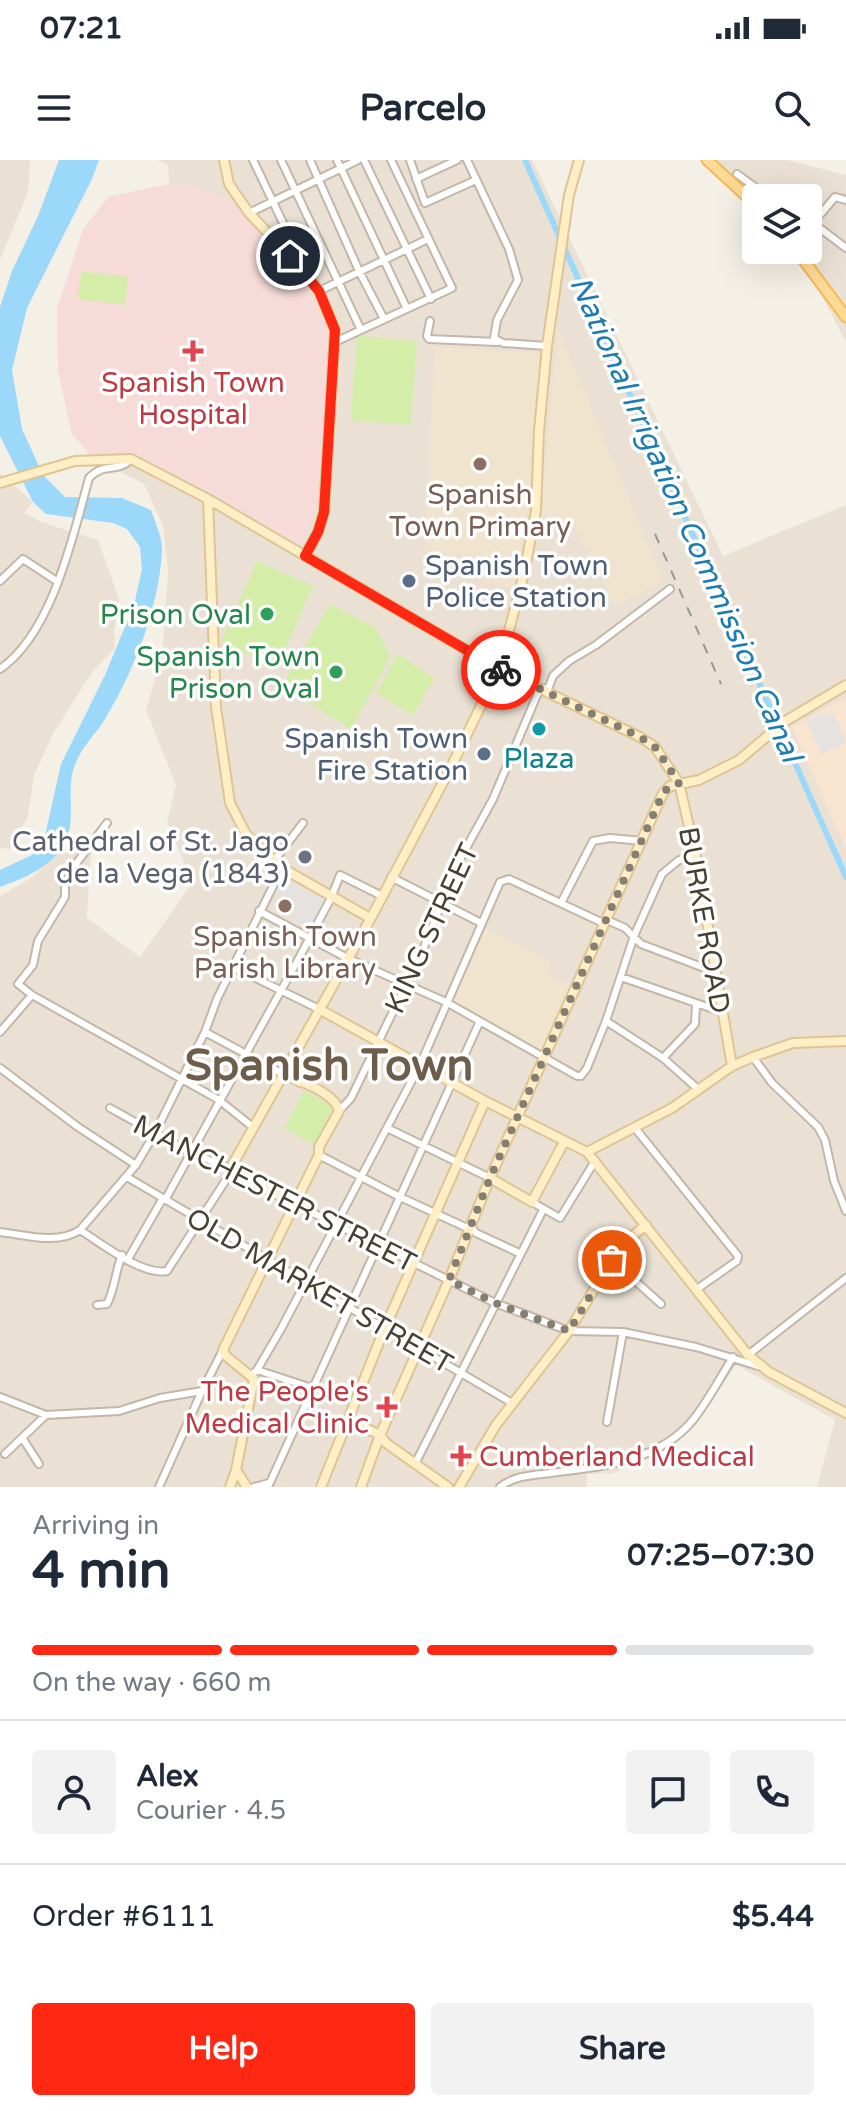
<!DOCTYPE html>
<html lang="en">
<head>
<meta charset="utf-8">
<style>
  :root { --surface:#fff; --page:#f2f2f3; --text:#1f2937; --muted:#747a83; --line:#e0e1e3; --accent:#ff2813 }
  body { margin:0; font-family:"Varela Round",sans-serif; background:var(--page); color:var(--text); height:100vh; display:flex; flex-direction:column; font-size:30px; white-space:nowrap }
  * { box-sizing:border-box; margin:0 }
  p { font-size:26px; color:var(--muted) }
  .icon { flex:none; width:44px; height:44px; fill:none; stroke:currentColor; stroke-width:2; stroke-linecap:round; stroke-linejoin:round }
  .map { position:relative; height:1327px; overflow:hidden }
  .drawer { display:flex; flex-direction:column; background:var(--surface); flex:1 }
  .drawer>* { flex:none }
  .buttons { position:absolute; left:742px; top:24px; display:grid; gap:16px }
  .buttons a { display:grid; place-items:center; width:80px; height:80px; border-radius:8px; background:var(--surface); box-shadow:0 8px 32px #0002; font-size:40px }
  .pin { position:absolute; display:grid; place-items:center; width:68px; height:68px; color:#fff; margin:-34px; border:4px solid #fff; border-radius:50%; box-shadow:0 2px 8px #0007 }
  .courier { position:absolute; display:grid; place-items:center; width:80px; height:80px; margin:-40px; border:6px solid #ff2813; border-radius:50%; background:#fff; color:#222; box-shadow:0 2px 10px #0007 }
  .overview em { font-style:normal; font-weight:700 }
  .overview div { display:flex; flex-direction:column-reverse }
  .overview { display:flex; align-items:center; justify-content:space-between; height:136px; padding:0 32px }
  h1 { font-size:52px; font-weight:700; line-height:60px }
  .bar { display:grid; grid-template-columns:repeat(4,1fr); gap:12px 8px; align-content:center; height:96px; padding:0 32px }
  .bar i { height:10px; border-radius:6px; background:var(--line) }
  .bar .active { background:var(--accent) }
  .bar p { grid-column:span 4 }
  .line { display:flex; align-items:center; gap:20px; padding:0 32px; border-top:2px solid var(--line) }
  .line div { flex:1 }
  .round { display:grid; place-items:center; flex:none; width:84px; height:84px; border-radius:8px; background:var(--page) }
  .action { display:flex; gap:16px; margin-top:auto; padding:16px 32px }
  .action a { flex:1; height:92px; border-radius:8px; background:var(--accent); color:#fff; font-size:32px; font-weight:700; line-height:92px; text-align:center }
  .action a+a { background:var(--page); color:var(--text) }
  .status { display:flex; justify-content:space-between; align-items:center; height:56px; padding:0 40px; background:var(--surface); direction:ltr }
  .status svg { height:22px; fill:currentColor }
  header { display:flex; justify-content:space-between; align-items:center; height:104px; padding:0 32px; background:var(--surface); font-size:36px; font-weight:700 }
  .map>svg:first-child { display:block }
</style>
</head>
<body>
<div class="status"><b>07:21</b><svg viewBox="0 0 49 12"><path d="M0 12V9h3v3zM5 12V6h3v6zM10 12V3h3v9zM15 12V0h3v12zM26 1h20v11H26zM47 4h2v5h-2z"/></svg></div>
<header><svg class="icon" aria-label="menu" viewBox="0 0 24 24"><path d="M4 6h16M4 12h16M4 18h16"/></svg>Parcelo<svg class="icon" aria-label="search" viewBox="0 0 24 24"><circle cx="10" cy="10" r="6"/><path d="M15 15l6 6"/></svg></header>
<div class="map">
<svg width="846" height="1327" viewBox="0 0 846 1327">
  <rect width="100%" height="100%" fill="#f5f0e6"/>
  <path fill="#eae1d4" d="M 0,0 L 30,0 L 28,32 L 0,100 Z
    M 158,0 L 532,0 L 723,396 L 846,345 L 846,1327 L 817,1327 L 835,1260 L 736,1205 L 702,1256 L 674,1281 L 614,1313 L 587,1314 L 587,1327 L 0,1327 L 0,736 L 33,717 L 72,679 L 91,693 L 87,758 L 140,797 L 192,723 L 167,661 L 176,625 L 146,550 L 162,496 L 168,411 L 163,366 L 144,324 L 93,298 L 72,274 L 58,210 L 57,148 L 83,70 L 108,37 L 169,24 L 168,5 Z
    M 716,0 L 786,0 L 846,15 L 846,182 L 808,110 L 788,90 L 808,90 L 808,38 L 756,38 L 756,57 L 712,11 Z
    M 0,313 L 33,342 L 24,353 L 42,362 L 98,380 L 119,439 L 114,471 L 115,488 L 93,511 L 54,572 L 34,615 L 28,656 L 10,689 L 0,688 Z"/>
  <path fill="#f9e5cf" d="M 846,537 L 846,689 L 792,567 Z"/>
  <path fill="#f0e4ce" d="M 558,170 L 663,421 L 615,446 L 575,368 L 540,361 Z
    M 435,187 L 540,193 L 527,348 L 514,429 L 484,422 L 487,400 L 424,390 Z
    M 483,768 L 551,801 L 545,813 L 574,829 L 544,893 L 451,841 Z
    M 216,1218 L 246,1225 L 239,1273 L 196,1258 Z"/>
  <path fill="#f7dbd8" d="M 170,24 L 192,26 L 236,42 L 301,119 L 331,171 L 316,349 L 300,386 L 123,291 L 93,298 L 72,274 L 58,210 L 57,148 L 83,70 L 108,37 Z"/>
  <path fill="#d4eeaa" d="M 81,111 L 128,117 L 125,145 L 78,139 Z
    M 357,176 L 417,181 L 411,265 L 351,260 Z
    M 257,401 L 313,426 L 277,507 L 221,482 Z
    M 330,444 L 375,467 L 390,497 L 351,569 L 282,526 Z
    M 397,494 L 434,518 L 413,555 L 376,533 Z
    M 304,931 L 333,947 L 314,984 L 284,968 Z"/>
  <path fill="#e6e2df" d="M 825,553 L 827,556 L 834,553 L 846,583 L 821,594 L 806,561 Z
    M 289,721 L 325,740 L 310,770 L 292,761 L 299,748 L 277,734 L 279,727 Z"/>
  <path fill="#9cd8f9" d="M 59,0 L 99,0 L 92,19 L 27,148 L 12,210 L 22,269 L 43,315 L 65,337 L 122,338 L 151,350 C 155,362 163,379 162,391 C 159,447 134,511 105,559 C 96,574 81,587 75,605 C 65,629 77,659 65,683 C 52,707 24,718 0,727 L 0,710 L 32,695 L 44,680 L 61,604 L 105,515 L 134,445 L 142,409 L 140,387 L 127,369 L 113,363 L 46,354 L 33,342 L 0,276 L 0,147 L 12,111 L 38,56 Z"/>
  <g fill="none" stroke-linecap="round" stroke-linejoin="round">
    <path stroke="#9cd8f9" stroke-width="6" d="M 525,0 L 846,717"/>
    <g stroke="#c2b7a8" stroke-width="10">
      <path id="street" d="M 253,0 L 304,107
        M 281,0 L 361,170
        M 310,0 L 359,111 L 384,159
        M 337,0 L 407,149
        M 364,0 L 431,139
        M 410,0 L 425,43 L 476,20
        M 467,0 L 509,89 L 518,120 L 497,160 L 494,178 L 503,183 L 547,186
        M 737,14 L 770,38
        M 416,19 L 457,0
        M 249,53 L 358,0
        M 813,63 L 846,88
        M 808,69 L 835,37 L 846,40
        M 319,131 L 428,79
        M 430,161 L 427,176 L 429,179 L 497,182
        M 335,182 L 452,128 L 391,0
        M 0,421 L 23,399 L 58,422
        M 0,509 C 52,474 73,376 89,318 C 105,301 117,314 131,299
        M 107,663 L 78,701 L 65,724 L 65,737 L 38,781 L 33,805 L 18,824 L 32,835 L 219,940 L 254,968
        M 274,701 L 303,663
        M 391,717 L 481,763
        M 561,743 L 593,681 L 610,678 L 643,681
        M 259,751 L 347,798 L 446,842 L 577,916 L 581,916 L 587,908 L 606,861 L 634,776 L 662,714 L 679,700 L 696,697
        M 233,807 L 319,849
        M 621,817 L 722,852
        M 606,861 L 663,898 L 698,929
        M 0,872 L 32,835
        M 205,872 L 283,914
        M 753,897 L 772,923 L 818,967 L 825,980 L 834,1021 L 846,1051
        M 663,898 L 695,864 L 696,845
        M 0,908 L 78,967 L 136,1005
        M 339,951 L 351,938 L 422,792 L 458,703 L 493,639 L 540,528 L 548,529 L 553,516 L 569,501 L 596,485 L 670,429
        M 387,968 L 490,1018
        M 635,968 L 738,1096 L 737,1101 L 697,1129
        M 319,995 L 398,1036 L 465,1067 L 471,1067 L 476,1073 L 519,1093
        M 127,1017 L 512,1243
        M 165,1040 L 298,800 L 331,738 L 340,715 L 382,736
        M 532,1042 L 560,1058 L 595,1001
        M 295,1044 L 495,1143 L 569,1171 L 623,1172 L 696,1187 L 758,1206
        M 80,1070 C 101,1083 142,1116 167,1111 L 233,1009 L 191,993 L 110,948
        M 0,1072 C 26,1075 57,1085 80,1070 L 136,1005 L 155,973 L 205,872 L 217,839 L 282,708
        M 128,1099 L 163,1038
        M 612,1100 L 661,1144
        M 97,1145 L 107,1144 C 115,1129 115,1112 122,1095
        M 748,1195 L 846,1118
        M 257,1210 L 312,1228
        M 251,1215 L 257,1210 L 281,1169 L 420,905 L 500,722 L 509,719 L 601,762 L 607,760 L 625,768 L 641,784 L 715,812
        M 0,1237 L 46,1255
        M 607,1262 L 623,1172
        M 23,1279 L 39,1304
        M 5,1294 L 46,1255 L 119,1251 L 160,1238 L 202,1231
        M 415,1304 L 543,1050
        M 159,1327 L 202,1231 L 223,1190
        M 254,1327 L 269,1323
        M 268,1327 L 480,861
        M 500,1327 C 516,1314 539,1315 558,1312 C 607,1306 660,1300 693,1260 C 708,1241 720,1218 733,1197"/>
    </g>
    <g stroke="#dec593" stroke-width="12">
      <path id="secondary" d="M 224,0 L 229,24 L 249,53 L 307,114 L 319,131 L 335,170 L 324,352 L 318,372 L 305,396
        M 0,323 L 75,301 L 131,299 L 208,339 L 499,509 L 640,577 L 655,587 L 679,623 L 696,697 L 732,906
        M 208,339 L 216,547 L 230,643 L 246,674 L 282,708 L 370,758
        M 319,849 L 485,941 L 587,992 L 748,1195 L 769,1212 L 846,1253
        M 295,894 L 300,922
        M 587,992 L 672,948 L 732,906 L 753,897 L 793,883 L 846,881
        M 490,1018 L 532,1042 L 564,982
        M 295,1044 L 237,1013 L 233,1004 L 372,756 L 449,611 L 499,509 L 524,413 L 536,351 L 539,271 L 547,186 L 569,35 L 579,0
        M 349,1260 L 380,1275 L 386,1283 L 448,1327
        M 236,1310 L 247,1327
        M 230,1327 L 236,1310 L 254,1219 L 226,1196 L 223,1190 L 313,1007 L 319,995 L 319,987 L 339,951 C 335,932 300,922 283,914
        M 321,1327 L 384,1170 L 485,941
        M 361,1327 L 380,1275 L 449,1120 L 490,1018 L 663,633 L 670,626 L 699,620 L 739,600 L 784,562 L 846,525
        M 459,1327 L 496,1265 L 569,1171 L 620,1086 L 646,1065"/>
    </g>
    <g stroke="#f2ba58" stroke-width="13">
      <path id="primary" d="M 707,0 L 756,45
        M 796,90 L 846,157"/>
    </g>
    <use href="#street" stroke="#fff" stroke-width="6"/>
    <use href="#secondary" stroke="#ffeec6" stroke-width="8"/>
    <use href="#primary" stroke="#ffda95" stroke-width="9"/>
    <path stroke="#979797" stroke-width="2" stroke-dasharray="10 10" stroke-linecap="butt" d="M 655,374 L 721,524"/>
  </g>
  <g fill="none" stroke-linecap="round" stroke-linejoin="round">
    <path stroke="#857e72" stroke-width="8" stroke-dasharray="0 14.4" d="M 501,510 L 640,577 L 655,587 L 679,623 L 670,626 L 663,633 L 490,1018 L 449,1120 L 495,1143 L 569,1171 L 612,1100"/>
    <path stroke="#ff2813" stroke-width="10" d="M 290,96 L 319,131 L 335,170 L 324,352 L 318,372 L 305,396 L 501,510"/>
  </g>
  <g fill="#e0444e" stroke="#fff" stroke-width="3">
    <path d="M189 179h8v8h8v8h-8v8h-8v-8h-8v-8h8z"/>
    <path d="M383 1235h8v8h8v8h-8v8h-8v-8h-8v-8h8z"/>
    <path d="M457 1284h8v8h8v8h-8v8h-8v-8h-8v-8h8z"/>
  </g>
  <g fill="#8d6e63" stroke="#fff" stroke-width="3">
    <circle cx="480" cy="304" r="8"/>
    <circle cx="285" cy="746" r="8"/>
  </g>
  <g fill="#5c6f8a" stroke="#fff" stroke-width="3">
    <circle cx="409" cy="421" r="8"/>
    <circle cx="484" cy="594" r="8"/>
  </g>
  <g fill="#2e9e5b" stroke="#fff" stroke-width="3">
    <circle cx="267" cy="454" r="8"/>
    <circle cx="336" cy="512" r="8"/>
  </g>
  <circle fill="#0f9aa8" stroke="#fff" stroke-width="3" cx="539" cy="569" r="8"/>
  <circle fill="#6b7280" stroke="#fff" stroke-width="3" cx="305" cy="697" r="8"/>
  <g text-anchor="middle" stroke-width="7" stroke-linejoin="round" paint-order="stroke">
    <g font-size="28" fill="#be3a42" stroke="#fff">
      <text x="193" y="232">Spanish Town<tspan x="193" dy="32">Hospital</tspan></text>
      <text x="369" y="1241" text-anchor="end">The People's<tspan x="369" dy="32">Medical Clinic</tspan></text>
      <text x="479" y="1306" text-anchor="start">Cumberland Medical</text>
    </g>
    <g font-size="28" fill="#785e54" stroke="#fff">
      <text x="480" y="344">Spanish<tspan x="480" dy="32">Town Primary</tspan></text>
      <text x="285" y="786">Spanish Town<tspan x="285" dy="32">Parish Library</tspan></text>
    </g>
    <g font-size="28" fill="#4e5e75" stroke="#fff" text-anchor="start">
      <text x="425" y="415">Spanish Town<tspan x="425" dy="32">Police Station</tspan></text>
      <text x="468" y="588" text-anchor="end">Spanish Town<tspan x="468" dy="32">Fire Station</tspan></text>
    </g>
    <g font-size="28" fill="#27864d" stroke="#fff" text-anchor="end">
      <text x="251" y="464">Prison Oval</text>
      <text x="320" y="506">Spanish Town<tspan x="320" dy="32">Prison Oval</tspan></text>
    </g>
    <g font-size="28" fill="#0d838f" stroke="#fff">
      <text x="539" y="608">Plaza</text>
    </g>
    <g font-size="28" fill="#5b616d" stroke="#fff" text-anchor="end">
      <text x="289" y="691">Cathedral of St. Jago<tspan x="289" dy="32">de la Vega (1843)</tspan></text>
    </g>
    <g font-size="28" fill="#494034" stroke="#fff">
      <text transform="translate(705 760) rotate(80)" y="10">BURKE ROAD</text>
      <text transform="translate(431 768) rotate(-65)" y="10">KING STREET</text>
      <text transform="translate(275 1033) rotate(27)" y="10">MANCHESTER STREET</text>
      <text transform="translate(320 1130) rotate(30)" y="10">OLD MARKET STREET</text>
    </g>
    <g font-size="30" font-style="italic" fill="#1e7cb0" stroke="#fff">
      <text transform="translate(686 359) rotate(66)" y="10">National Irrigation Commission Canal</text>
    </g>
    <g font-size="44" font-weight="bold" fill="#6d5d4a" stroke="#fff">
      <text x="329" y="920">Spanish Town</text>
    </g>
  </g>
</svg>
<div class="buttons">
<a><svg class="icon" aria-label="layers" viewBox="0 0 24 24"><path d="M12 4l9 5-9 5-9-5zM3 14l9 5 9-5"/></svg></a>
</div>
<div class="pin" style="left:612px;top:1100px;background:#ea580c"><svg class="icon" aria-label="bag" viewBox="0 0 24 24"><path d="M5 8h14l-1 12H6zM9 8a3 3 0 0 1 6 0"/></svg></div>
<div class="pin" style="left:290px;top:96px;background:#1f2937"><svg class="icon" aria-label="home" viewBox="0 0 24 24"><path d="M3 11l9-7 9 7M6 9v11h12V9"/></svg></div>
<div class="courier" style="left:501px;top:510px"><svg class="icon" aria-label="bike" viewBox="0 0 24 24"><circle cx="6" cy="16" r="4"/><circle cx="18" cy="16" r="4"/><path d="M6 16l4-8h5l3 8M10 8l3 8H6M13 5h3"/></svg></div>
</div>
<section class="drawer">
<div class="overview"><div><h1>4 min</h1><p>Arriving in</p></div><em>07:25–07:30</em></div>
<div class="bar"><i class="active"></i><i class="active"></i><i class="active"></i><i></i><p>On the way · 660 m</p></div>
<div class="line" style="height:144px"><a class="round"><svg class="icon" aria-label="person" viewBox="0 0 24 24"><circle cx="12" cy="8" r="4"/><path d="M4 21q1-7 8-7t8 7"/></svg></a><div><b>Alex</b><p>Courier · 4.5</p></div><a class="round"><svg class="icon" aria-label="chat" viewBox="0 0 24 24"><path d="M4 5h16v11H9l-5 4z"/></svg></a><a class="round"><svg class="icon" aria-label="phone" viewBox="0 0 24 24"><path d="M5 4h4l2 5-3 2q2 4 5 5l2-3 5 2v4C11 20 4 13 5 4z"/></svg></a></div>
<div class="line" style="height:104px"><div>Order #6111</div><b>$5.44</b></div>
<div class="action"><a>Help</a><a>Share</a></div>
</section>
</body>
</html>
